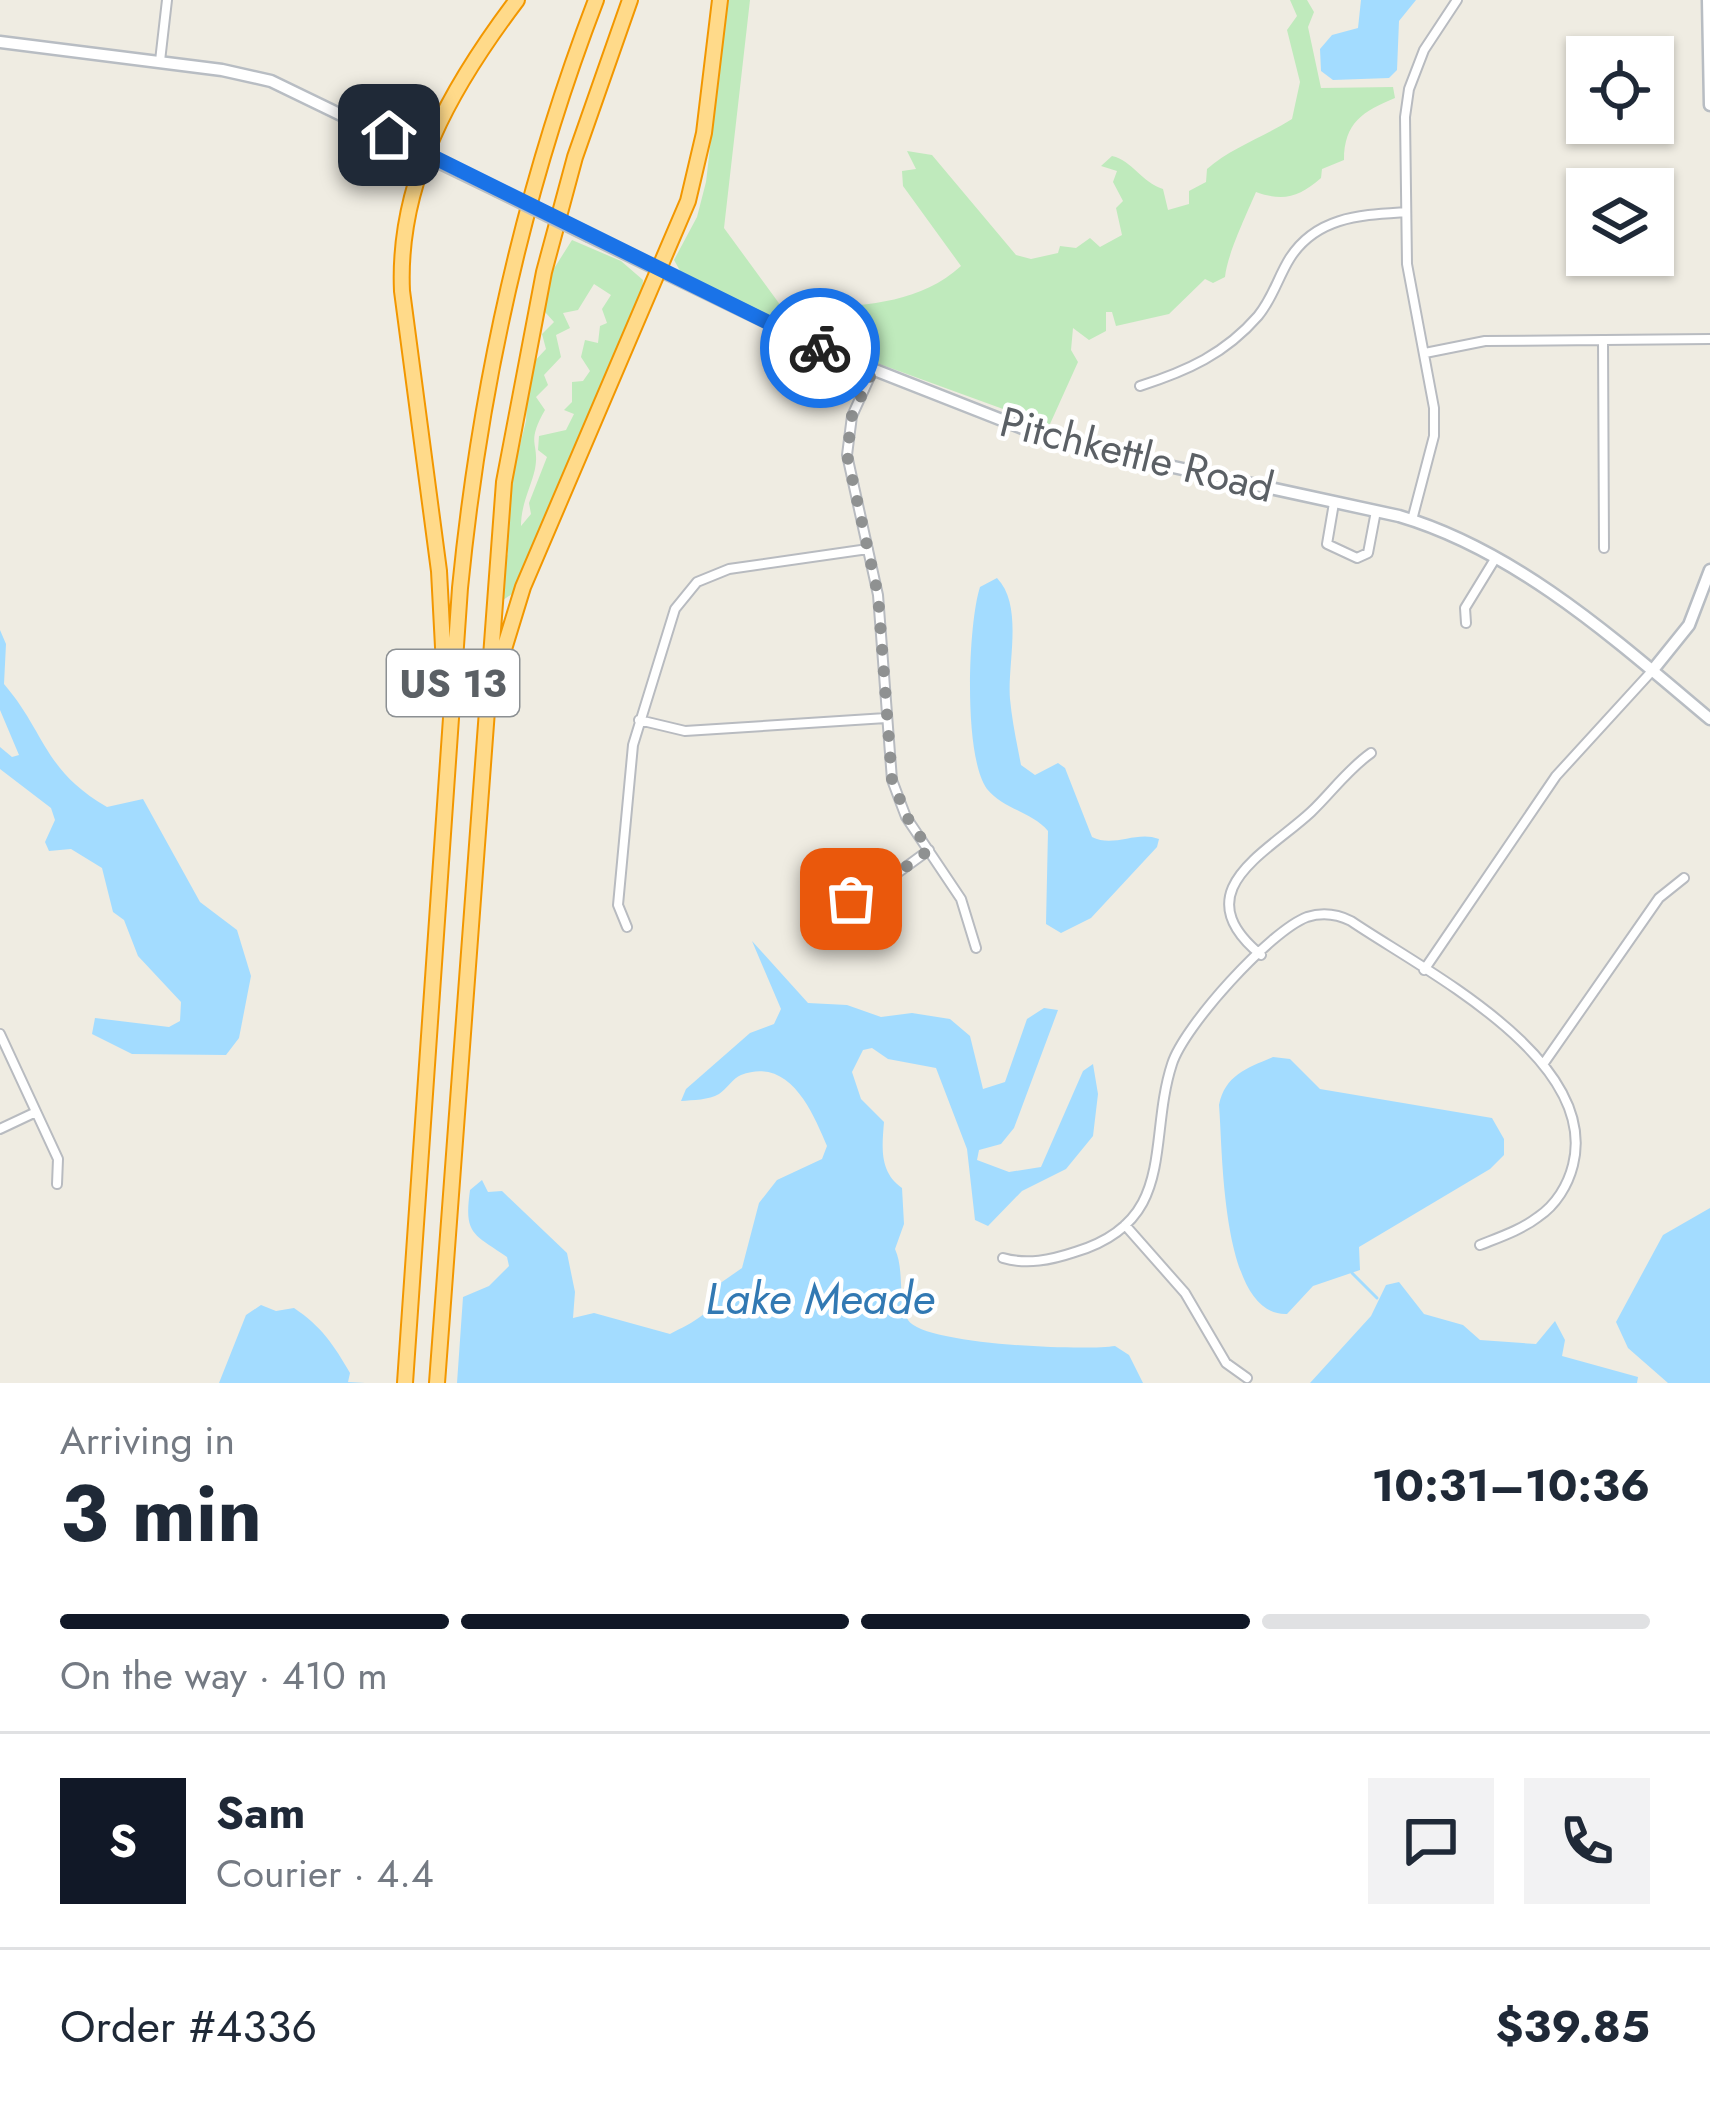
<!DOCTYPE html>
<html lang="en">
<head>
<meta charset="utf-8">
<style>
  :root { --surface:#fff; --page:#f2f2f3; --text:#1f2937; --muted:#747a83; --line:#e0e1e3; --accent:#111827 }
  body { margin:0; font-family:Jost,sans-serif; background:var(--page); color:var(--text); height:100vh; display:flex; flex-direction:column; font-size:45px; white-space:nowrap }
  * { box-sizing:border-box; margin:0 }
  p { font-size:39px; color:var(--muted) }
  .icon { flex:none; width:66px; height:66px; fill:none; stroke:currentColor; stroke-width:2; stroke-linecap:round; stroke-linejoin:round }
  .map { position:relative; height:1383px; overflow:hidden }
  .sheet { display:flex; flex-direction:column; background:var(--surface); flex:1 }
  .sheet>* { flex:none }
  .controls { position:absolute; left:1566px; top:36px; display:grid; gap:24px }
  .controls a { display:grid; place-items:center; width:108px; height:108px; border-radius:0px; background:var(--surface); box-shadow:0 3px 9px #0004; font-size:60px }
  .pin { position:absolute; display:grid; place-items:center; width:102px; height:102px; color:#fff; margin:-51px; border-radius:24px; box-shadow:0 6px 18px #0006 }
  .courier { position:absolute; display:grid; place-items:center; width:120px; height:120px; margin:-60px; border:9px solid #1a73e8; border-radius:50%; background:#fff; color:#222; box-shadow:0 3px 15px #0007 }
  .summary em { font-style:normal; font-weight:700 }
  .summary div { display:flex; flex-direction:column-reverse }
  .summary { display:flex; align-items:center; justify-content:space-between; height:204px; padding:0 60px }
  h1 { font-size:78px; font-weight:700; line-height:90px }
  .bar { display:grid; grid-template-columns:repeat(4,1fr); gap:18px 12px; align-content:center; height:144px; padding:0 60px }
  .bar i { height:15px; border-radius:9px; background:var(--line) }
  .bar .current { background:var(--accent) }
  .bar p { grid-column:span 4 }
  .line { display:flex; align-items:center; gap:30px; padding:0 60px; border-top:3px solid var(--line) }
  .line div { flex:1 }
  .round { display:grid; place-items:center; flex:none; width:126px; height:126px; border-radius:0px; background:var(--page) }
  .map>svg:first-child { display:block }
</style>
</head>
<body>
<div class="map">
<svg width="1710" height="1383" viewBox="0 0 1710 1383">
  <rect width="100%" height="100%" fill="#efece2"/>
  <path fill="#bfeabc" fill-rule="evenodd" d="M 727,0 L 750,0 L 724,228 L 781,306 L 780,320 L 774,322 L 683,276 L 674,260 L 697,217 L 706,182 Z
    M 1290,0 L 1307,0 L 1314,12 L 1308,27 L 1321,88 L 1393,87 L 1395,98 C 1363,111 1344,123 1344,160 L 1322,169 L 1321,178 C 1299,197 1284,202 1256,192 C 1247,213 1227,255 1225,277 L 1213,283 L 1205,279 L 1169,314 L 1116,326 L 1112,312 L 1106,312 L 1106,331 L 1089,340 L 1073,328 L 1071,350 L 1078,362 L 1050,424 L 1010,421 L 1003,409 L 841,350 L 812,331 L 813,314 L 820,308 C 869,305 922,302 961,266 L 903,186 L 902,171 L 916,169 L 907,151 L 932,155 L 1016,255 L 1031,259 L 1058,253 L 1060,246 L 1076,248 L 1090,238 L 1100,247 L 1122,235 L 1116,208 L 1123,201 L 1113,182 L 1117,171 L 1101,166 L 1112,156 C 1133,161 1141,182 1163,189 L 1168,210 L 1189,204 L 1189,191 L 1206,182 L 1207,169 C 1231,148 1264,137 1292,119 L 1300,82 L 1287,30 L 1297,16 Z
    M 572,240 L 621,261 L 643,280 L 642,295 L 518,590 L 503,600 L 498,590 L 500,567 L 508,554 L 508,493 L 526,421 L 529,367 L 546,349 L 542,334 L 554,322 L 545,312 L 548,278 ZM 594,284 L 611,295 L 602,309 L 607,323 L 600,326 L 598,343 L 585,340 L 581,357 L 590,371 L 583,381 L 572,382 L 572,402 L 564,410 L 574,414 L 566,430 L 539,436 L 538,450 L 547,457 L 529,503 L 531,514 L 521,526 C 521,504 531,487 535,469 C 540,442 525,445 545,410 L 536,397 L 548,385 L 544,375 L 561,357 L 556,335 L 570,328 L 563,313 L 578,310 Z"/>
  <path fill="#a3dcff" d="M 1361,0 L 1416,0 L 1399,21 L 1397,70 L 1389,78 L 1333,80 L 1321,71 L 1320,49 L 1332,35 L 1358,28 Z
    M 997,578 C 1024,606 1007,664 1010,699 C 1012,721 1017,744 1021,765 L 1035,775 L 1058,763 L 1065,768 L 1092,837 C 1114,848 1137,830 1159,839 L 1157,847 L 1091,918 L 1061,933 L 1046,924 L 1048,831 C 1032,812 1003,809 987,789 C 963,756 968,624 980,587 Z
    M 0,630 L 6,644 L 4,684 C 46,733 43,770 107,807 L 143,799 L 200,902 L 237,930 L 251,976 L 239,1038 L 226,1055 L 132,1054 L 92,1034 L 95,1018 L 169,1027 L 180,1021 L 181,1002 L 138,956 L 124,920 L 113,912 L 102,868 L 71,849 L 49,851 L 45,842 L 55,820 L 51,808 L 0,769 L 0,747 L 12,757 L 19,755 L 0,710 Z
    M 752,941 L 808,1003 L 847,1005 L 881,1017 L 912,1013 L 950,1019 L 970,1036 L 983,1089 L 1005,1082 L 1027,1019 L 1044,1008 L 1058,1010 L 1014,1128 L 1001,1144 L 979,1150 L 977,1160 L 1009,1172 L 1041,1167 L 1083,1071 L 1093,1064 L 1098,1094 L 1093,1136 L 1066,1169 L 1022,1191 L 988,1226 L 975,1220 L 967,1149 L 936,1068 L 888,1059 L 872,1048 L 863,1050 L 852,1072 L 861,1099 L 884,1122 C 882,1147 879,1172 902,1188 L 904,1224 L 895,1249 C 905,1271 897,1301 908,1320 C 923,1345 1084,1351 1115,1346 L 1129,1355 L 1143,1383 L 457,1383 L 463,1297 L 489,1286 L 509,1266 L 507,1257 C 472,1233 464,1234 470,1190 L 482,1180 L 488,1192 L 502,1191 L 567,1253 L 575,1292 L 573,1318 L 594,1313 L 670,1334 C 693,1322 716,1313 719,1284 L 742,1268 L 759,1203 L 777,1180 L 822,1159 L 827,1146 C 813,1113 790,1056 741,1075 C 733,1078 727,1089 719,1094 C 709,1100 693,1100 681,1101 L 686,1089 L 750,1033 L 774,1024 L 781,1009 Z
    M 1273,1057 L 1290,1059 L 1320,1089 L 1492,1118 L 1504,1139 L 1504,1155 L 1490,1169 L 1359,1247 L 1360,1270 L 1313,1286 L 1287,1314 C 1221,1317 1223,1152 1219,1105 C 1225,1075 1247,1068 1273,1057 Z
    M 1710,1208 L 1710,1383 L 1668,1383 L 1628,1348 L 1616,1322 L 1663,1235 Z
    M 1399,1282 L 1424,1314 L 1463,1325 L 1480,1340 L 1536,1344 L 1555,1321 L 1565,1340 L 1562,1356 L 1638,1377 L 1637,1383 L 1310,1383 L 1371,1316 L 1386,1285 Z
    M 261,1305 L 276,1311 L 294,1308 C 321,1326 334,1345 350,1373 L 348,1382 L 365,1383 L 219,1383 L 246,1315 Z"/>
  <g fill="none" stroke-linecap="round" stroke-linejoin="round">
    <path stroke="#a3dcff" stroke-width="3" d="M 1352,1273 L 1377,1298"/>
    <g stroke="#b8bbc0" stroke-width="12">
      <path id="street" d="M 160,61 L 167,0
        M 1603,340 L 1604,548
        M 1425,353 L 1485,341 L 1710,339
        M 873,370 L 852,416 L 847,455 L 878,595 L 892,780 L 906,817 L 961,899 L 976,948
        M 1140,386 C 1187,371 1225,354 1258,316 C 1273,298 1278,277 1290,258 C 1317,216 1362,215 1406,212
        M 1334,503 L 1327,544 L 1357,558 L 1368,553 L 1376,511
        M 1412,520 L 1434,436 L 1434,408 L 1407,264 L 1405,117 L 1409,89 L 1424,50 L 1457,0
        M 1466,623 L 1465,608 L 1495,559
        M 639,720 L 685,731 L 886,718
        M 851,899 L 870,893 L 929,850
        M 627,927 L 618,905 L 633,745 L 675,609 L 697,582 L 729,569 L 868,549
        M 1261,955 C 1183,891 1267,853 1311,812 C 1332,792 1347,770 1371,753
        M 1424,970 L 1556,776 L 1652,671
        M 0,1034 L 58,1159 L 57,1184
        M 1544,1063 L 1659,898 L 1684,878
        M 0,1129 L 36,1112
        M 1125,1225 L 1185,1293 L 1226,1363 L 1247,1378
        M 1003,1258 C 1027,1265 1051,1260 1075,1252 C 1178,1221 1147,1141 1172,1064 C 1184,1026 1270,931 1307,917 C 1323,912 1337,914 1351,921 C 1423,970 1600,1058 1573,1165 C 1568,1185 1556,1205 1538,1217 C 1521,1230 1500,1237 1480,1245"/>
    </g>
    <g stroke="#b8bdc3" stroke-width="15">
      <path id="secondary" d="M 1708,0 L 1710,105
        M 0,42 L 222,70 L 271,81 L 496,190
        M 589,236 L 829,352 L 1058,442 L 1399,516 C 1518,551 1617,641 1710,719
        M 1652,671 L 1689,625 L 1710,570"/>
    </g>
    <g stroke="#f29700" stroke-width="18">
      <path id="highway" d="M 445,685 L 439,571 L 402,291 C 397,180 452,86 517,0
        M 493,685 L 523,587 L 688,201 L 704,133 L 720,0
        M 405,1383 L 460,588 C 480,386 523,190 596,0
        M 437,1383 L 504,482 L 544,272 L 575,157 L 630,0"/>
    </g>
    <use href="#street" stroke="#fff" stroke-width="8"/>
    <use href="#secondary" stroke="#fff" stroke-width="10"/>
    <use href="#highway" stroke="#ffda8a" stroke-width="14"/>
    <g stroke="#b8bdc3" stroke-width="15" stroke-linecap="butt">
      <path id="secondary-bridge" d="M 496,190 L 589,236"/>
    </g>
    <use href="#secondary-bridge" stroke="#fff" stroke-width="10"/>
  </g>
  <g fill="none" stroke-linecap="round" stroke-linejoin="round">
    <path stroke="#8f9191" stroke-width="12" stroke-dasharray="0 21.6" d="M 820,348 L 873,370 L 852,416 L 847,455 L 878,595 L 892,780 L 907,817 L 929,850 L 870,893 L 851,899"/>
    <path stroke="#1a73e8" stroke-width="15" d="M 389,135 L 820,348"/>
  </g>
  <g text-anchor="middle" stroke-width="9" stroke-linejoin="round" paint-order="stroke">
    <rect fill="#fff" stroke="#8c9093" stroke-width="3" x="387" y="650" width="132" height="66" rx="9"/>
    <g font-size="39" font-weight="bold" fill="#5b6065">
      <text x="453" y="697">US 13</text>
    </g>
    <g font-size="42" fill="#5b6065" stroke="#fff">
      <text transform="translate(1137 454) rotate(14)" y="15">Pitchkettle Road</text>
    </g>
    <g font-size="45" font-style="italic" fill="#3279b3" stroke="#fff">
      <text x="820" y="1314">Lake Meade</text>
    </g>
  </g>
</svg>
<div class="controls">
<a><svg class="icon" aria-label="locate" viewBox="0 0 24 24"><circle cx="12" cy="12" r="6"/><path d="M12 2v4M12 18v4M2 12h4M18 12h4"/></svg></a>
<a><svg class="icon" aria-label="layers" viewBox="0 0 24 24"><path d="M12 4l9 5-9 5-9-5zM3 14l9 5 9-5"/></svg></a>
</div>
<div class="pin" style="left:851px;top:899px;background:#ea580c"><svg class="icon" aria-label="bag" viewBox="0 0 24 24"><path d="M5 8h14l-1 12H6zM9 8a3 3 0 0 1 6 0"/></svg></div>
<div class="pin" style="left:389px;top:135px;background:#1f2937"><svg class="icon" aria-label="home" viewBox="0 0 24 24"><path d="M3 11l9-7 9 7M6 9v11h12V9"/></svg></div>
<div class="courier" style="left:820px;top:348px"><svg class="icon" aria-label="bike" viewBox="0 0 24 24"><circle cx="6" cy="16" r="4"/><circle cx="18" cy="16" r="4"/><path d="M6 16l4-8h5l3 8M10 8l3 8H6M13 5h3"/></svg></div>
</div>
<section class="sheet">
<div class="summary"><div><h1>3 min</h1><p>Arriving in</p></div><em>10:31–10:36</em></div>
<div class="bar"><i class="current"></i><i class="current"></i><i class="current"></i><i></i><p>On the way · 410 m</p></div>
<div class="line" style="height:216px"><b class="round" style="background:var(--accent);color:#fff">S</b><div><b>Sam</b><p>Courier · 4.4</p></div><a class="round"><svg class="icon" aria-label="chat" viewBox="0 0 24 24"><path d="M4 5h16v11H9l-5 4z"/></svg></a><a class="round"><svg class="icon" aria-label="phone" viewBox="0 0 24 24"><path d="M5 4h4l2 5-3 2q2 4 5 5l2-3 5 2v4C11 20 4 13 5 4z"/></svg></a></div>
<div class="line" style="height:156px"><div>Order #4336</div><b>$39.85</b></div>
</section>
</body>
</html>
